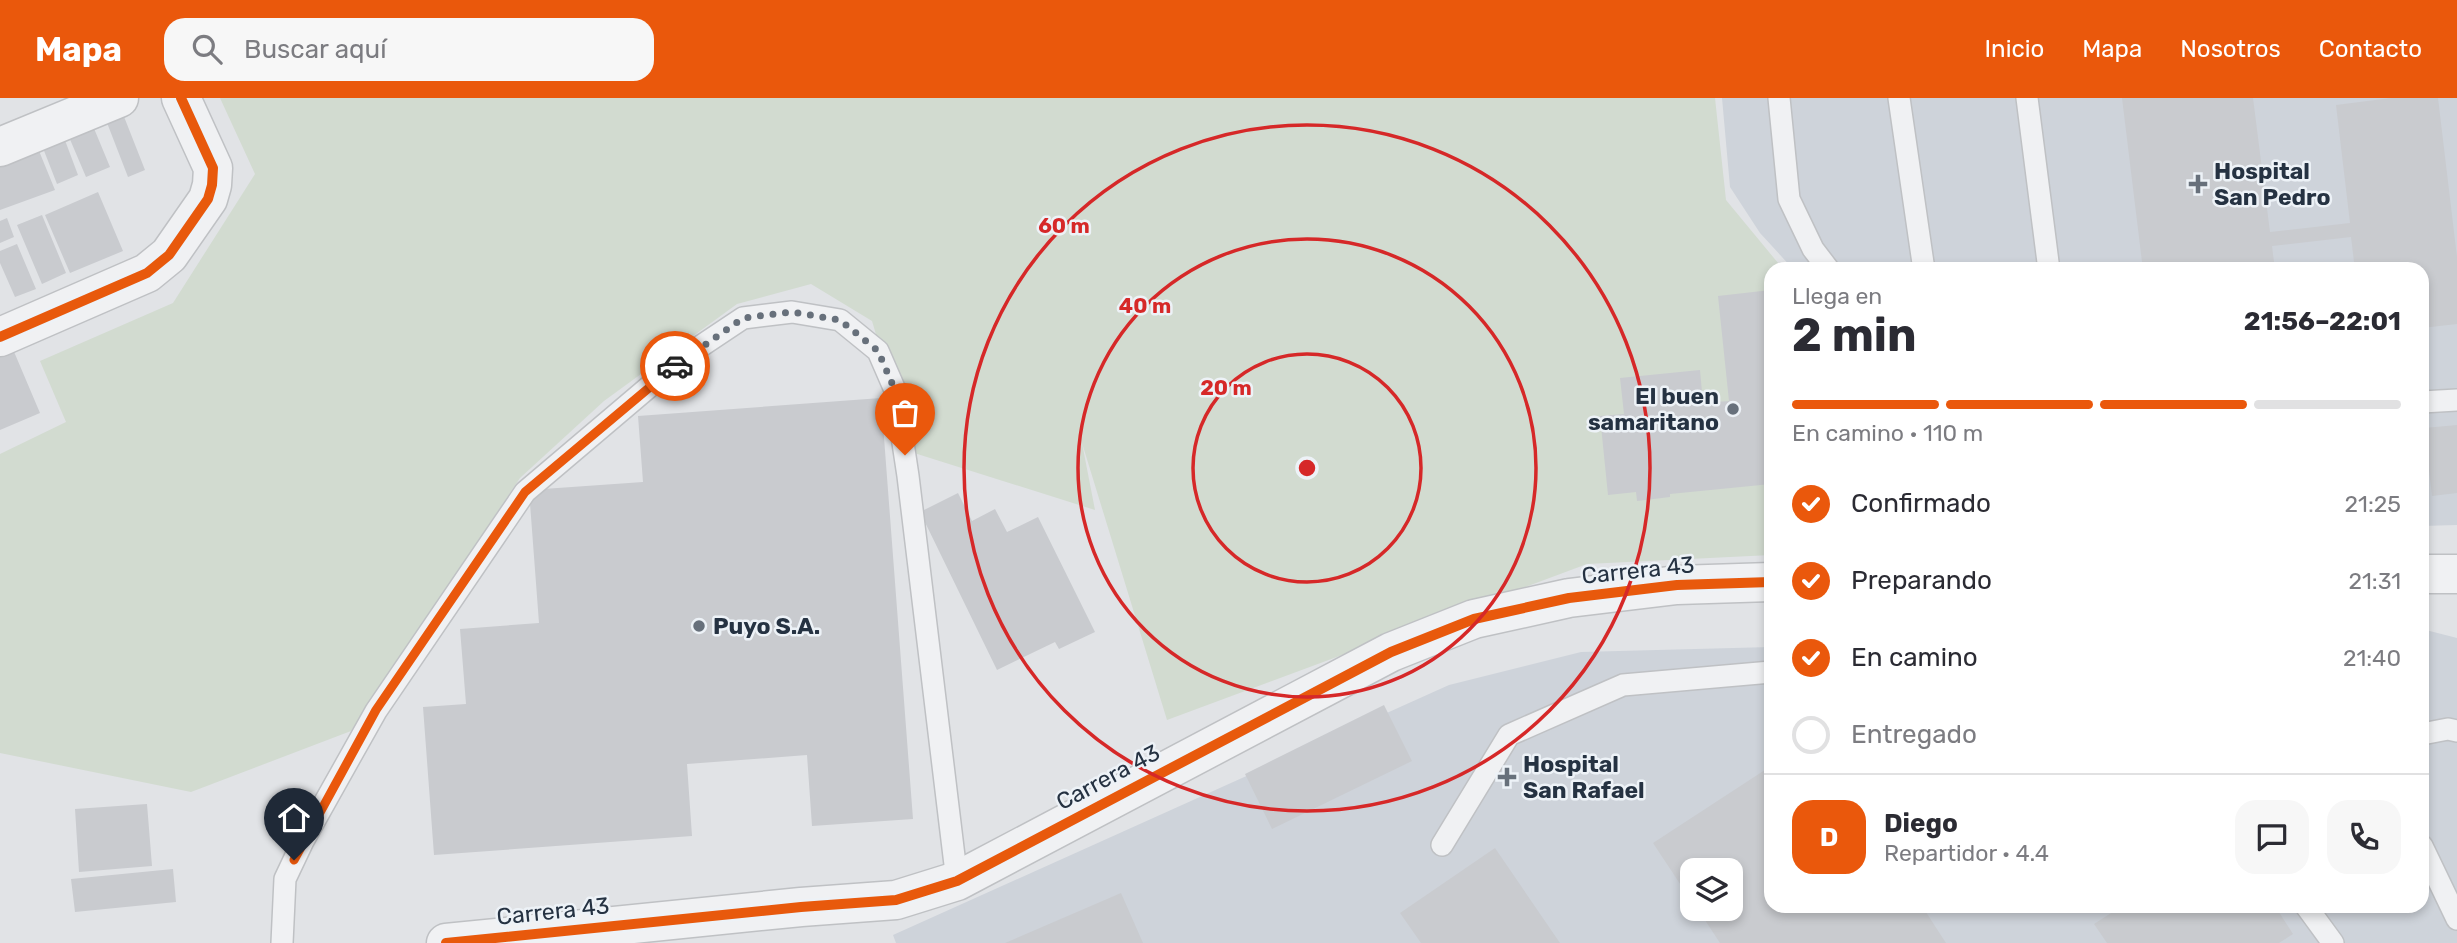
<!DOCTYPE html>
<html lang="es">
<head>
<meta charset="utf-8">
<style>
  :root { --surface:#fff; --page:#f7f7f7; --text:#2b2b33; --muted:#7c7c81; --line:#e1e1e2; --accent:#ea580c }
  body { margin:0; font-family:Rubik,sans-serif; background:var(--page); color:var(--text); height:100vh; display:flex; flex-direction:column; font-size:26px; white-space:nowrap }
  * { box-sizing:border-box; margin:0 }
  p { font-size:23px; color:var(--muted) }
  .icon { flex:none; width:38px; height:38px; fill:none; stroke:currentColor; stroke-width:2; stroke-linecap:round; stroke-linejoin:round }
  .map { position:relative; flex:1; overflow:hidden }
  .sheet { position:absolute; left:1764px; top:164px; width:665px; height:651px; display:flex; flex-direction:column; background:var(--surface); border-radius:21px; box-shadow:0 4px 10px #0003 }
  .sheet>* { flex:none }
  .controls { position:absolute; left:1680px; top:760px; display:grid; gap:14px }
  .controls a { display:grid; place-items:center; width:63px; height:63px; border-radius:14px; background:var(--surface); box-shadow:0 4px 10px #0003; font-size:35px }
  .pin { position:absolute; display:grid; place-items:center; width:60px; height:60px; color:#fff; margin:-72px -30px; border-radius:50% 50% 50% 0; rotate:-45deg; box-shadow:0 0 7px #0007 }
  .pin .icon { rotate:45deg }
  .courier { position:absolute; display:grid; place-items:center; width:70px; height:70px; margin:-35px; border:5px solid #ea580c; border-radius:50%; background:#fff; color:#222; box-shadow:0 2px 9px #0007 }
  .headline em { font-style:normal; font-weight:700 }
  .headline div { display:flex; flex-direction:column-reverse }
  .headline { display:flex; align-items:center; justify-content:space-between; height:119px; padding:0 28px }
  h1 { font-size:46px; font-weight:700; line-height:52px }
  .bar { display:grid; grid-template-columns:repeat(4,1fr); gap:10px 7px; align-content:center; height:84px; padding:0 28px }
  .bar i { height:9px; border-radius:5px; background:var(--line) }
  .bar .selected { background:var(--accent) }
  .bar p { grid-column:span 4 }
  .line { display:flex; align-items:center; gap:18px; padding:0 28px; border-top:2px solid var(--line) }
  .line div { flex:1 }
  .round { display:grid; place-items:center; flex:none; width:74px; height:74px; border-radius:21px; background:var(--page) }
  ol { padding:0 28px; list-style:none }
  li { display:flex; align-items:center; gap:21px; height:77px }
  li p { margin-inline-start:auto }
  li .icon { padding:7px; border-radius:50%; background:var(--accent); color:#fff; stroke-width:4 }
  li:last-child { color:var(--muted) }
  li i { width:38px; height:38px; border:4px solid var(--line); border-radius:50% }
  header { display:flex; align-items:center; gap:42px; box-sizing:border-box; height:98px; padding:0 35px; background:var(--accent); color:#fff }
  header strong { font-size:33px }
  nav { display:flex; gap:38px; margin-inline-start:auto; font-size:24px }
  .search { width:490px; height:63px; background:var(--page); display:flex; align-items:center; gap:18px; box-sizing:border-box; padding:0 24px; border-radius:21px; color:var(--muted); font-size:26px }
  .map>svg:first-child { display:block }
</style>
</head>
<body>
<header>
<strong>Mapa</strong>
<div class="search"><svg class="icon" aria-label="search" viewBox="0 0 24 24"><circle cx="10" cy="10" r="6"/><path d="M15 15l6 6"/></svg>Buscar aquí</div>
<nav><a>Inicio</a><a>Mapa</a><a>Nosotros</a><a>Contacto</a></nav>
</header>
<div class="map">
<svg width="2457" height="845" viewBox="0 0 2457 845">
  <rect width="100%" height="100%" fill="#e1e3e6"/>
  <path fill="#ced3da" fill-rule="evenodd" d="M 1722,0 L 2457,0 L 2457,427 L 2422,428 L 2422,172 L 1793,171 L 1760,135 L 1730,89 Z
    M 2422,531 L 2457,540 L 2457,845 L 896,845 L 893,837 L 1449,587 L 1581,554 L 1771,549 L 1771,808 L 2422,808 ZM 1692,772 L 1731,772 L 1731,810 L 1692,810 Z"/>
  <path fill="#d2dbd0" d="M 220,0 L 1715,0 L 1726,102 L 1783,171 L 1771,172 L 1771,457 L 1587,466 L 1167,622 L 1082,345 L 1095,412 L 911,354 L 872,223 L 811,186 L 737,206 L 604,303 L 520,380 L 351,633 L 191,694 L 0,655 L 0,356 L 66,324 L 40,263 L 173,205 L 255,76 Z"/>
  <path fill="#c9cbcf" d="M 2122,0 L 2253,0 L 2270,134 L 2350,125 L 2336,7 L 2391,0 L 2438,0 L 2457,159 L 2457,226 L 2422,230 L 2422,172 L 2355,172 L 2351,139 L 2272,148 L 2275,172 L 2143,172 Z
    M 121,11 L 145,72 L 128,79 L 104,17 Z
    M 93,28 L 110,69 L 86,79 L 69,39 Z
    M 63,37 L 78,77 L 57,86 L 41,45 Z
    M 37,48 L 55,92 L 0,112 L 0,63 Z
    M 98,94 L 123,153 L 70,175 L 45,117 Z
    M 42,117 L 66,175 L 42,186 L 17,127 Z
    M 7,120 L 14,139 L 0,145 L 0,123 Z
    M 17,146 L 36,191 L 15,199 L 0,165 L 0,153 Z
    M 1771,192 L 1771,386 L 1670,396 L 1670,399 L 1637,403 L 1636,394 L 1608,397 L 1600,318 L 1624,316 L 1620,280 L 1700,272 L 1703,305 L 1729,303 L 1718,198 Z
    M 12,249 L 40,315 L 0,332 L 0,255 Z
    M 881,300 L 913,721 L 812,728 L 807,657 L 687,666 L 692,738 L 434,757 L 423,609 L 466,606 L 460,531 L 539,525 L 529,392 L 643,384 L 638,318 Z
    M 2457,327 L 2457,395 L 2432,398 L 2424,330 Z
    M 958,395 L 972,423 L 995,411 L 1007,434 L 1038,419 L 1095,534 L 1059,551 L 1055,544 L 997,572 L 920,414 Z
    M 1384,607 L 1412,663 L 1272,731 L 1245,676 Z
    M 1771,668 L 1771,808 L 1922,808 L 1946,845 L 1720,845 L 1697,810 L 1731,810 L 1731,772 L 1692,772 L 1692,804 L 1653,745 Z
    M 147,706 L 152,768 L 79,774 L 75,711 Z
    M 1495,750 L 1560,845 L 1421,845 L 1400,815 Z
    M 173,771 L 176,804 L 75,814 L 71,781 Z
    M 1121,795 L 1143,845 L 1005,845 Z
    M 2122,808 L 2275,808 L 2293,836 L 2279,845 L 2107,845 L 2094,826 Z"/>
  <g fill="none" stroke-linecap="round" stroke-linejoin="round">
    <g stroke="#bfc1c4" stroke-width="24">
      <path id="service" d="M 1779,0 L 1789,101 L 1813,151 L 1829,172
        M 1899,0 L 1924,172
        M 2027,0 L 2049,172
        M 2422,304 L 2457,302
        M 2422,636 L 2448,631 L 2457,633
        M 1442,747 L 1509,637 L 1623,587 L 1771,574
        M 2422,748 L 2457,821
        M 2306,808 L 2333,845
        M 282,845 L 285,781 L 303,743 L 376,613 L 525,394 L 683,260 L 743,220 L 792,214 L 840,222 L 878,253 L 895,292 L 908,378 L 957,783"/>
    </g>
    <g stroke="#bfc1c4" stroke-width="41">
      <path id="minor" d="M 0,49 L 119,0
        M 0,239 L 147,175 L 169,157 L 208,101 L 212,87 L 213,70 L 181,0"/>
    </g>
    <g stroke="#bfc1c4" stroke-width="41">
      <path id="tertiary" d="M 2422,476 L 2457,476
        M 446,845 L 801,809 L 896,802 L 957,783 L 1391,554 L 1474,521 L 1569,500 L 1677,487 L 1771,484"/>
    </g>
    <use href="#service" stroke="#f0f1f3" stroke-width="21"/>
    <use href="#minor" stroke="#f0f1f3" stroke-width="38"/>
    <use href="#tertiary" stroke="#f0f1f3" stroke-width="38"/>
    <g stroke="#edf2f7" stroke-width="15">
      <path id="cycleway" d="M 0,239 L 147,175 L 169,157 L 208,101 L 212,87 L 213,70 L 181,0
        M 446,845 L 801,809 L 896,802 L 957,783 L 1391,554 L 1474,521 L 1569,500 L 1677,487 L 1771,484"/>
    </g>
    <use href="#cycleway" stroke="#e8590c" stroke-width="10"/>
  </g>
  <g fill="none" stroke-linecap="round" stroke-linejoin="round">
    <path stroke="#67707b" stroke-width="7" stroke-dasharray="0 12.6" d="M 675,268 L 743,220 L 792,214 L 840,222 L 878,253 L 895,292 L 905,357"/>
    <path stroke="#ea580c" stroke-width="9" d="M 294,762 L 376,612 L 525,394 L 675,268"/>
  </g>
  <g fill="none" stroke="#d62828" stroke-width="3.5">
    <circle cx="1307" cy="370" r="114"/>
    <circle cx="1307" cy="370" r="229"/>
    <circle cx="1307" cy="370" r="343"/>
  </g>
  <g fill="#67707b" stroke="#edf2f7" stroke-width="2.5">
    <path d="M2194.5 75.5h7v7h7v7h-7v7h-7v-7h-7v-7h7z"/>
    <circle cx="1733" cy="311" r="7"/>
    <circle cx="699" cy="528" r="7"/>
    <path d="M1503.5 668.5h7v7h7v7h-7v7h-7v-7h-7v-7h7z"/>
  </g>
  <g text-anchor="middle" stroke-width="5" stroke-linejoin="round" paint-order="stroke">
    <g font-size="23" font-weight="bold" fill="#253242" stroke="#edf2f7" text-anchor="start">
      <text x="2214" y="81">Hospital<tspan x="2214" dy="26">San Pedro</tspan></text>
      <text x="1719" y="306" text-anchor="end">El buen<tspan x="1719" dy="26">samaritano</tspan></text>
      <text x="713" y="536">Puyo S.A.</text>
      <text x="1523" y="674">Hospital<tspan x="1523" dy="26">San Rafael</tspan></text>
    </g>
    <g font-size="23" fill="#253242" stroke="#edf2f7">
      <text transform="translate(1638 472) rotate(-6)" y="8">Carrera 43</text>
      <text transform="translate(1108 679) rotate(-28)" y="8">Carrera 43</text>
      <text transform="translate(553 813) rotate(-6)" y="8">Carrera 43</text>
    </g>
  </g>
  <circle cx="1307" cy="370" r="10" fill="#d62828" stroke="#edf2f7" stroke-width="3.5"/>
  <g font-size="21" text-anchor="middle" font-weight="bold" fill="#d62828" stroke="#edf2f7" stroke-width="5" stroke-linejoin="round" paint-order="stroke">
    <text x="1064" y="135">60 m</text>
    <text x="1145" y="215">40 m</text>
    <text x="1226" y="297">20 m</text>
  </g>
</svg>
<div class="controls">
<a><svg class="icon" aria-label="layers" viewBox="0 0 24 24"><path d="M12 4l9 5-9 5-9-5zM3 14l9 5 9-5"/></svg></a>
</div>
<div class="pin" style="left:905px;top:357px;background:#ea580c"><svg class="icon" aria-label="bag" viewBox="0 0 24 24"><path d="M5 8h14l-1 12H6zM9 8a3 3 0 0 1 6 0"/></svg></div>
<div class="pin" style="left:294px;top:762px;background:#1f2937"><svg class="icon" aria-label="home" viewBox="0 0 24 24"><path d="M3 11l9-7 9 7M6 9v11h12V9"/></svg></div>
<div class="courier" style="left:675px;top:268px"><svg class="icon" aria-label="car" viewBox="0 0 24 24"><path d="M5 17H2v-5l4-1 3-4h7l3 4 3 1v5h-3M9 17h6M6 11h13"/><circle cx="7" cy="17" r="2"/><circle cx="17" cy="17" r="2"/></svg></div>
<section class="sheet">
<div class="headline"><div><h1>2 min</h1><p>Llega en</p></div><em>21:56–22:01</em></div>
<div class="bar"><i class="selected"></i><i class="selected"></i><i class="selected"></i><i></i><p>En camino · 110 m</p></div>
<ol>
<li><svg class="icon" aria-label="check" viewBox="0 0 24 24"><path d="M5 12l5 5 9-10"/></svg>Confirmado<p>21:25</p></li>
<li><svg class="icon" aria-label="check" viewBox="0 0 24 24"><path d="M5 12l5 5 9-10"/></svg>Preparando<p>21:31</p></li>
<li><svg class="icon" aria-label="check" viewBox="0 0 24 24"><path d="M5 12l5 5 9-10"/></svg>En camino<p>21:40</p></li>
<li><i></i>Entregado</li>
</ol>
<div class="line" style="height:126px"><b class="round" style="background:var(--accent);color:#fff">D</b><div><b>Diego</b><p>Repartidor · 4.4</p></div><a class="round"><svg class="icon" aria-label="chat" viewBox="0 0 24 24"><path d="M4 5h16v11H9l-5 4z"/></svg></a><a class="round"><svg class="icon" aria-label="phone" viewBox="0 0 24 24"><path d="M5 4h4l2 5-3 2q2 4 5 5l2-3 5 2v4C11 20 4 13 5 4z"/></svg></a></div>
</section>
</div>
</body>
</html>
